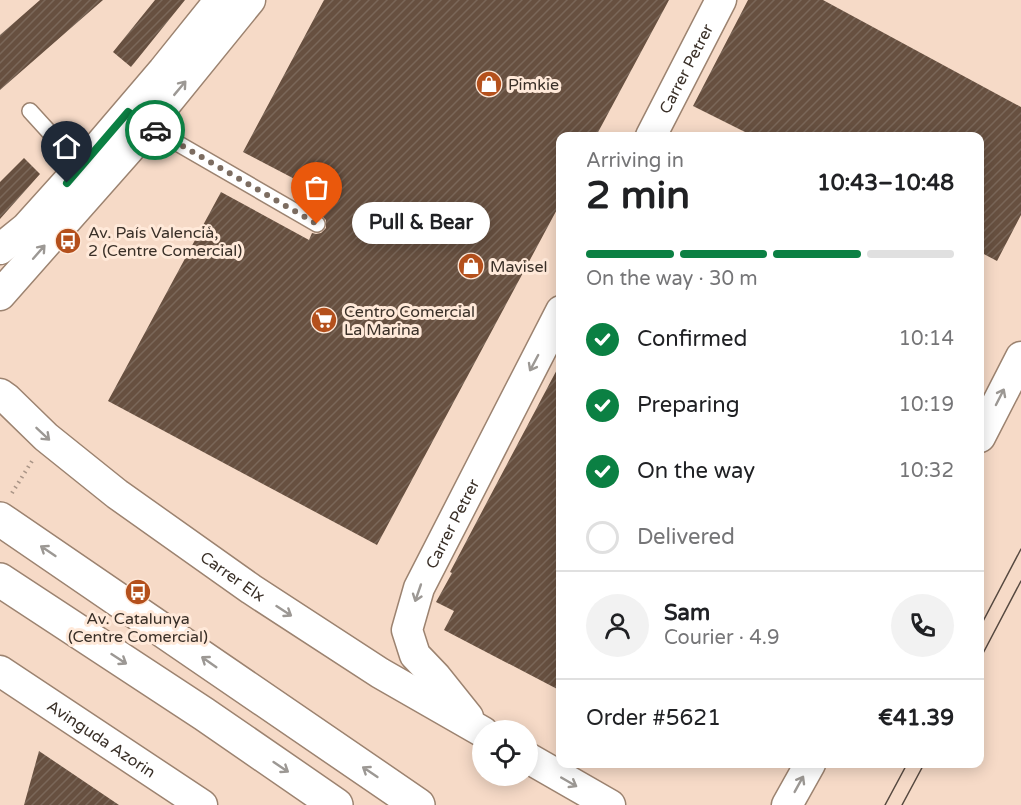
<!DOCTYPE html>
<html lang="en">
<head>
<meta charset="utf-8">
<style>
  :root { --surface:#fff; --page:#f2f2f2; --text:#202124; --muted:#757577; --line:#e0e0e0; --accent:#0b8043 }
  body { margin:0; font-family:"Varela Round",sans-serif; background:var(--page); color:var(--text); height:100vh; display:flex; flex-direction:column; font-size:22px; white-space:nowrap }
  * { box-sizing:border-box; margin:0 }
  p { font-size:20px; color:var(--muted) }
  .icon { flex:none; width:33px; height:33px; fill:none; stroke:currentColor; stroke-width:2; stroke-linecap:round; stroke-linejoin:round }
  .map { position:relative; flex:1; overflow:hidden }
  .panel { position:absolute; left:556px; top:132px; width:428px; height:636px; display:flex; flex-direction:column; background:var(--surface); border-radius:12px; box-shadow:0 3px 15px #0003 }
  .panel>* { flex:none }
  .controls { position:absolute; left:472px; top:720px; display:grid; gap:12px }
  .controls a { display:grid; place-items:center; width:66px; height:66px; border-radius:50%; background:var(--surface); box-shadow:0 3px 15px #0003; font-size:30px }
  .pin { position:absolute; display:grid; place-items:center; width:51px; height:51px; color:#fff; margin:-62px -26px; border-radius:50% 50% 50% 0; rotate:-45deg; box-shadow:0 0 6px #0007 }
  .pin .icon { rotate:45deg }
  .courier { position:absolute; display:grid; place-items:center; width:60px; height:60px; margin:-30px; border:4px solid #0b8043; border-radius:50%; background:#fff; color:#222; box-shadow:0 2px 8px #0007 }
  .bubble { position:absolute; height:42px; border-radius:21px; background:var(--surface); box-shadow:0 3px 15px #0003; font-size:20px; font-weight:700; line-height:42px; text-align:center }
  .head em { font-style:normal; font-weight:700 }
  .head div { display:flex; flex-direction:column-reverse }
  .head { display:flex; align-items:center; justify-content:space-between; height:102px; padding:0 30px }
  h1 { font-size:39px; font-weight:700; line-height:45px }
  .bar { display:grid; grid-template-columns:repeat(4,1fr); gap:9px 6px; align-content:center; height:72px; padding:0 30px }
  .bar i { height:8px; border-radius:4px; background:var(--line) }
  .bar .selected { background:var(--accent) }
  .bar p { grid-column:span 4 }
  .line { display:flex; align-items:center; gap:15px; padding:0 30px; border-top:2px solid var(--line) }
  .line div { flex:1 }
  .round { display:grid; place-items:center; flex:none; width:63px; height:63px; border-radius:32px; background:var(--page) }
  ol { padding:0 30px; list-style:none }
  li { display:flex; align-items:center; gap:18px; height:66px }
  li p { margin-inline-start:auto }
  li .icon { padding:6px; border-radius:50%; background:var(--accent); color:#fff; stroke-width:4 }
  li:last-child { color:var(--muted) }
  li i { width:33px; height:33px; border:3px solid var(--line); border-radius:50% }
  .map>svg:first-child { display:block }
</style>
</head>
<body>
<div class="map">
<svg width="1021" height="805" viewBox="0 0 1021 805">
  <defs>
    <pattern id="building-hatch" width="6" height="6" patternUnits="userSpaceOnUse" patternTransform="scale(1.5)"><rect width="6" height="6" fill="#675040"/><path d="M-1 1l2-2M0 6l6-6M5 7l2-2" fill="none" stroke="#7a6759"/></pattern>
  </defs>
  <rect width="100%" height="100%" fill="#f6dac7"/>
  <path fill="url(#building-hatch)" d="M 40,0 L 103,0 L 0,90 L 0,35 Z
    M 155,0 L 185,0 L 131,67 L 113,52 Z
    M 324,0 L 669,0 L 596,136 L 561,136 L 561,202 L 377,545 L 108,401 L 221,192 L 309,240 L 312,233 L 316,234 L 321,233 L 326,228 L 326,220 L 321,215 L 331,198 L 243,152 Z
    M 748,0 L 823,0 L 1021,107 L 1021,215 L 997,261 L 980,252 L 980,136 L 753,136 L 693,106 Z
    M 24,158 L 40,174 L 0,219 L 0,182 Z
    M 561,362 L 561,691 L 444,630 L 454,611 L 436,602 L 452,573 L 450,572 Z
    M 39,751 L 119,805 L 24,805 Z"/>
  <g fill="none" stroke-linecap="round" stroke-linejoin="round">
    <g stroke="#9c8370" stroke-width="18">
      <path id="lane" d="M 30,111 L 81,167
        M 144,122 L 177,143 L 317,224"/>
    </g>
    <g stroke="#9c8370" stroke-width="33">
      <g id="street">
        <path id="s1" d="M 651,136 L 721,0"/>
        <path d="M 0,249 L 26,228 L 81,167 L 163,71 L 220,0"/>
        <path d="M 0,295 L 129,149 L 250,0"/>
        <path id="s2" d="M 0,394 L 7,399 L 46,437 L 117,494 L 251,589 L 380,673 L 483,732"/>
        <path d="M 980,437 L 1021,357"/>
        <path id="s3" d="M 0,671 L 202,805"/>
        <path id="s4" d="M 468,717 L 436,677 L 415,655 L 407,630 L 419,588 L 561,311"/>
        <path d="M 528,758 L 610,805"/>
        <path d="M 787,805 L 810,764"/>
      </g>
    </g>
    <g stroke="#9c8370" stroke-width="36">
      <path id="secondary" d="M 0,519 L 418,805
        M 0,580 L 204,714 L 336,805"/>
    </g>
    <path stroke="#a99486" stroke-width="4" stroke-dasharray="1.5 4.5" stroke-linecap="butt" d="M 12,493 L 32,461"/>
    <use href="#lane" stroke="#fff" stroke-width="15"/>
    <use href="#street" stroke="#fff" stroke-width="30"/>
    <use href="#secondary" stroke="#fff" stroke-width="33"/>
    <path stroke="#564940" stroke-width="1.5" d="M 980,627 L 1021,549
      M 980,659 L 1021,581
      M 885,805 L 907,764
      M 902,805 L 924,764"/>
  </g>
  <defs><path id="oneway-shaft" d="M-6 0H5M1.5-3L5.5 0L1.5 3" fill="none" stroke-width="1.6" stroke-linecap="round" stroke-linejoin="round" transform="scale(1.5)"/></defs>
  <g stroke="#9c9894">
    <use href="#oneway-shaft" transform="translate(180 88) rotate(-50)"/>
    <use href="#oneway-shaft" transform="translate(39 252) rotate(-49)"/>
    <use href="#oneway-shaft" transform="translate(534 363) rotate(118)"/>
    <use href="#oneway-shaft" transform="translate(1000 397) rotate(-63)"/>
    <use href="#oneway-shaft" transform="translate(43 434) rotate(43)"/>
    <use href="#oneway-shaft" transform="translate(48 551) rotate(-146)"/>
    <use href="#oneway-shaft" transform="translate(418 593) rotate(109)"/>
    <use href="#oneway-shaft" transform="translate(284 611) rotate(33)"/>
    <use href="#oneway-shaft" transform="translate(119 659) rotate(33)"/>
    <use href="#oneway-shaft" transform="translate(209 662) rotate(-145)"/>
    <use href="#oneway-shaft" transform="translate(281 767) rotate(34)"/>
    <use href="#oneway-shaft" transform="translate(370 772) rotate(-146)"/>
    <use href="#oneway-shaft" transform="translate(569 782) rotate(30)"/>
    <use href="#oneway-shaft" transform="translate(799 784) rotate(-61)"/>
  </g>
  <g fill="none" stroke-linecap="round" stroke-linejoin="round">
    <path stroke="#7c6c60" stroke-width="6" stroke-dasharray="0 10.8" d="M 155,130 L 317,224"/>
    <path stroke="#0b8043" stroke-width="8" d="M 67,183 L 128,112 L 155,130"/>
  </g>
  <defs>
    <g id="shop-disc" transform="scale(1.35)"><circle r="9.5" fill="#b4501c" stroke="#ffe9d9"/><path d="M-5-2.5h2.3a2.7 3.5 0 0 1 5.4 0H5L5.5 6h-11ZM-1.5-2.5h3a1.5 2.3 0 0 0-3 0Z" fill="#fff"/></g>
    <g id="bus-disc" transform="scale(1.35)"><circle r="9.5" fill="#b4501c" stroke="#ffe9d9"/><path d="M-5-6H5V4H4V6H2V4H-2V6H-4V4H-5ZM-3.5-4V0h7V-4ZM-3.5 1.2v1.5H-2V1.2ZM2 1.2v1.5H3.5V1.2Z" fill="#fff"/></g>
    <g id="supermarket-disc" transform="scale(1.35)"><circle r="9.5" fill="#b4501c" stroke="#ffe9d9"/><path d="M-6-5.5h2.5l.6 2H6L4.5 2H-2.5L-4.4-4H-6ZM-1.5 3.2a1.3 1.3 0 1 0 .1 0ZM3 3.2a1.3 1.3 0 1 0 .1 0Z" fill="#fff"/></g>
  </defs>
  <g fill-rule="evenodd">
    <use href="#shop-disc" x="489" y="84"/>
    <use href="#bus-disc" x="68" y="241"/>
    <use href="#shop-disc" x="471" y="266"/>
    <use href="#supermarket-disc" x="324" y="320"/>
    <use href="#bus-disc" x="138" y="592"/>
  </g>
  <g text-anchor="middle" stroke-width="6" stroke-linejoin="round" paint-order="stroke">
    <g font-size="16" fill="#3a3028" stroke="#ffe9d9">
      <text dy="6" stroke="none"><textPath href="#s1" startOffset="76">Carrer Petrer</textPath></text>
      <text dy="6" stroke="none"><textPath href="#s4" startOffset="224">Carrer Petrer</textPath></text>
      <text dy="6" stroke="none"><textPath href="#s2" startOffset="296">Carrer Elx</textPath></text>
      <text dy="6" stroke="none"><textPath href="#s3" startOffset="122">Avinguda Azorin</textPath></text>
    </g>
    <g font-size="16" fill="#3a3028" stroke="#ffe9d9" text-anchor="start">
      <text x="508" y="90">Pimkie</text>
      <text x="88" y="238">Av. País Valencià,<tspan x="88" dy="18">2 (Centre Comercial)</tspan></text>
      <text x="490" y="272">Mavisel</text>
      <text x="344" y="317">Centro Comercial<tspan x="344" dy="18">La Marina</tspan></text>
      <text x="138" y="624" text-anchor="middle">Av. Catalunya<tspan x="138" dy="18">(Centre Comercial)</tspan></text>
    </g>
  </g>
</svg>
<div class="controls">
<a><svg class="icon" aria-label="locate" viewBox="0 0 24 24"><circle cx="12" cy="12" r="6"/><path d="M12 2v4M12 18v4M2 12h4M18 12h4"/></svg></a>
</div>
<div class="pin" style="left:317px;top:224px;background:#ea580c"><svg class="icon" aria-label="bag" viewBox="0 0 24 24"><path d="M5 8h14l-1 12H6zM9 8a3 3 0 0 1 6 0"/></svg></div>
<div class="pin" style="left:67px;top:183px;background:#1f2937"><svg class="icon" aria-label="home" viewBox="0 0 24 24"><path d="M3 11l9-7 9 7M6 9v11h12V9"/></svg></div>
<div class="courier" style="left:155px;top:130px"><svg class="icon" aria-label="car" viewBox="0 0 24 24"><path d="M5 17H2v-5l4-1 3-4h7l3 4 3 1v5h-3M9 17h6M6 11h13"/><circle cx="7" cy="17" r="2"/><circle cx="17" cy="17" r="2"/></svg></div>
<div class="bubble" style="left:352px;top:202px;width:138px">Pull &amp; Bear</div>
<section class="panel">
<div class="head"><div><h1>2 min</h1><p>Arriving in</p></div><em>10:43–10:48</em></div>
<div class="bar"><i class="selected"></i><i class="selected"></i><i class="selected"></i><i></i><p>On the way · 30 m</p></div>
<ol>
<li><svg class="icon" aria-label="check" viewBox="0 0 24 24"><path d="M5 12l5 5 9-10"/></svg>Confirmed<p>10:14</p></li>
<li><svg class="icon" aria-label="check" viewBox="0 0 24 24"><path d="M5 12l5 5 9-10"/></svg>Preparing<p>10:19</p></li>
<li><svg class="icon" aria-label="check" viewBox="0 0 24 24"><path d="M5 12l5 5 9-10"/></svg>On the way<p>10:32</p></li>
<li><i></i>Delivered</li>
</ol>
<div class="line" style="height:108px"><a class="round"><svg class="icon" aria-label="person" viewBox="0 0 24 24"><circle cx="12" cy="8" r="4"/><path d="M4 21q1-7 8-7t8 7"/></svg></a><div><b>Sam</b><p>Courier · 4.9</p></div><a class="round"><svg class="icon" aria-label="phone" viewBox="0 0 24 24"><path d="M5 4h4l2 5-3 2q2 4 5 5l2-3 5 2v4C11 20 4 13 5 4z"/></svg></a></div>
<div class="line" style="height:78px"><div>Order #5621</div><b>€41.39</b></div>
</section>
</div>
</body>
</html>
